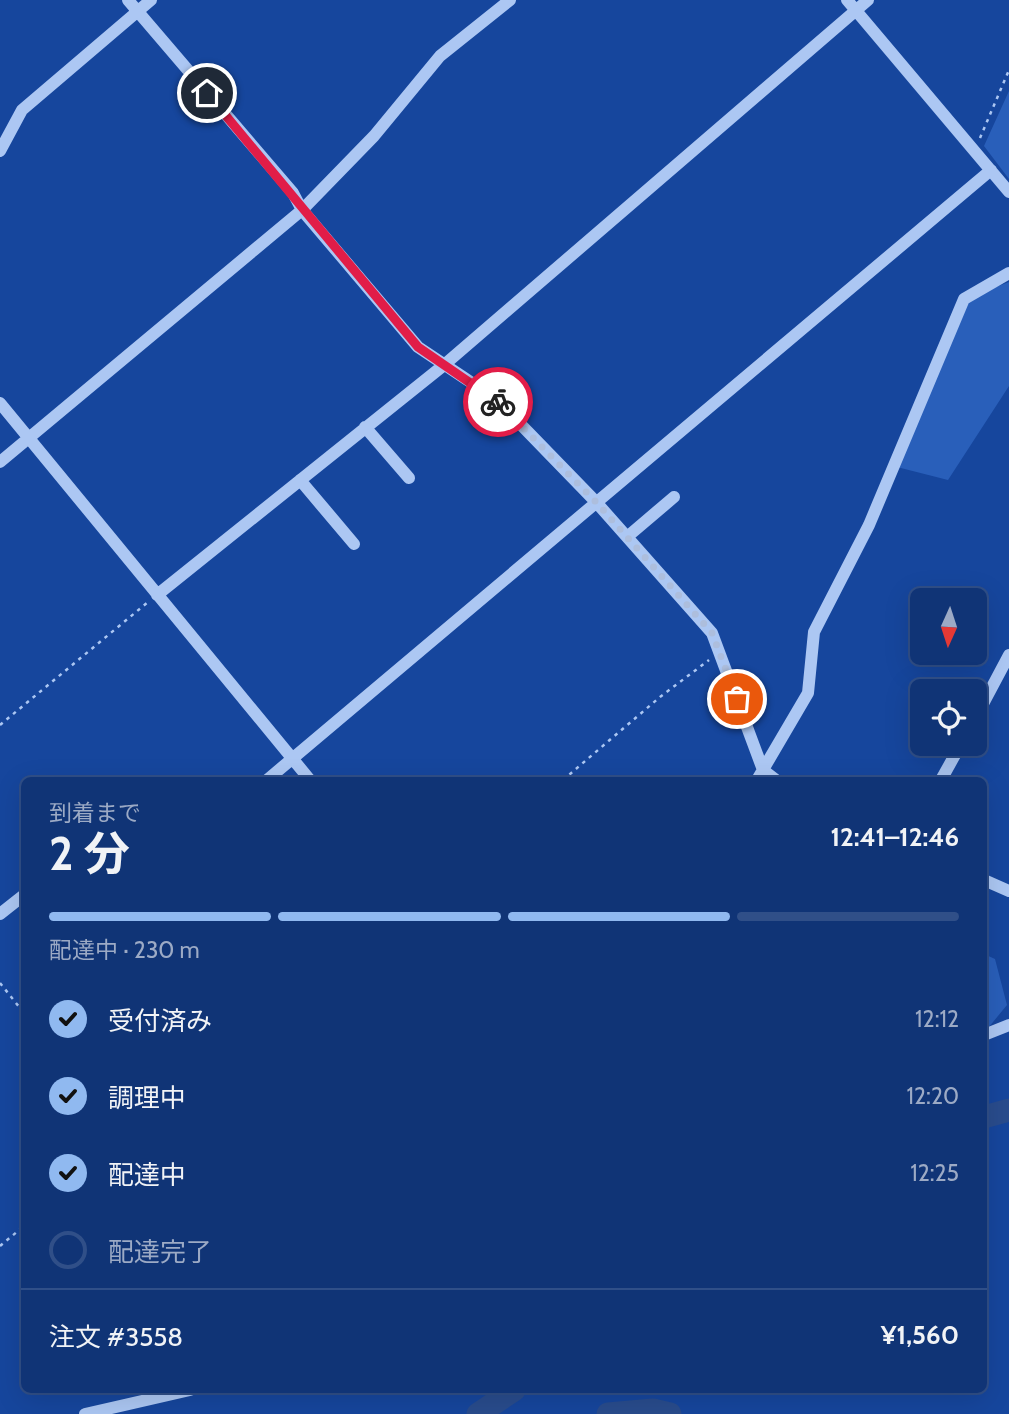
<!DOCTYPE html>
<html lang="ja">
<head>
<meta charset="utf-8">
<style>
  :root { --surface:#103476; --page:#193c7b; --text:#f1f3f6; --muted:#9caac5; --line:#304f88; --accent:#90b9f0 }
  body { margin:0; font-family:Cabin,"Noto Sans JP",sans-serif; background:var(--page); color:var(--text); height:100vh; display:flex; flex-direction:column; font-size:26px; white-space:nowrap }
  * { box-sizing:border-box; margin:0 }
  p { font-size:23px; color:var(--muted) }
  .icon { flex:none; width:38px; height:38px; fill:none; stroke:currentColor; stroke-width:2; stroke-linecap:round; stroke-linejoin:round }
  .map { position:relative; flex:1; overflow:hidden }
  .details { position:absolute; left:21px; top:777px; width:966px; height:616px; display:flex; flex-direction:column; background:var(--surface); border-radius:10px; box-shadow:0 7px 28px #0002,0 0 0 2px var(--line) }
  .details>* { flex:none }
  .needle { width:46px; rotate:183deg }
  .controls { position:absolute; left:910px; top:588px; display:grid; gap:14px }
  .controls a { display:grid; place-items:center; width:77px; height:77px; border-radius:10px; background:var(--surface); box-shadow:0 7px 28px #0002,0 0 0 2px var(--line); font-size:35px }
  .pin { position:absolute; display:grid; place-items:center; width:60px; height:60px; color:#fff; margin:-30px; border:4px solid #fff; border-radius:50%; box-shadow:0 2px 7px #0007 }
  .courier { position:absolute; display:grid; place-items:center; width:70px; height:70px; margin:-35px; border:5px solid #e11d48; border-radius:50%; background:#fff; color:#222; box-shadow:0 2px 9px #0007 }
  .overview em { font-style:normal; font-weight:700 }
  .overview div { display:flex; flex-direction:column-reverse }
  .overview { display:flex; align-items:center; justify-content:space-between; height:119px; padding:0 28px }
  h1 { font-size:46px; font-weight:700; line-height:52px }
  .bar { display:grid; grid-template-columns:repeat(4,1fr); gap:10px 7px; align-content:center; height:84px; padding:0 28px }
  .bar i { height:9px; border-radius:5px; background:var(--line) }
  .bar .selected { background:var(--accent) }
  .bar p { grid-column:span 4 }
  .line { display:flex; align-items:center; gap:18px; padding:0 28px; border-top:2px solid var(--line) }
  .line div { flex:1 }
  ol { padding:0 28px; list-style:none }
  li { display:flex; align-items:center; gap:21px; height:77px }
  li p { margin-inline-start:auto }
  li .icon { padding:7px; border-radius:50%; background:var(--accent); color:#111; stroke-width:4 }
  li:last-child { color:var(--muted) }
  li i { width:38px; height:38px; border:4px solid var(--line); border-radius:50% }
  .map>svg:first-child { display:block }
</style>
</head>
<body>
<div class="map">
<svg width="1009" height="1414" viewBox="0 0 1009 1414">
  <rect width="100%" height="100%" fill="#16469d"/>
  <path fill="#295fba" d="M 1009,91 L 1009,179 L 984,146 Z
    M 1009,282 L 1009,386 L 948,480 L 893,466 L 964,299 Z
    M 984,954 L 995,959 L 1007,1005 L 984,1033 Z"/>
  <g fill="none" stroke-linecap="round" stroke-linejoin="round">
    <path stroke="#294c8d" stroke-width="23" d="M 984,1117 L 1009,1110
      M 478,1414 L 514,1390
      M 608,1414 L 653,1410 L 670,1414"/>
    <path stroke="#acc7f3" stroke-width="2.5" stroke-dasharray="3.5 5" stroke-linecap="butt" d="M 980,138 L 1009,70
      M 0,725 L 148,602
      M 563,780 L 660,697 L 709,660
      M 0,983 L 24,1013
      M 0,1246 L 24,1226"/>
    <path stroke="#acc7f3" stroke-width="12" d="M 128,0 L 293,193 L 302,210 L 418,347 L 496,399 L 596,502 L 712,633 L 763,770 L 776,780
      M 847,0 L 1009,192
      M 0,151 L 22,110 L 151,0
      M 0,403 L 310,780
      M 365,427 L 409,478
      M 0,462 L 302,210 L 374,136 L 440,56 L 510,0
      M 300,480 L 354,544
      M 627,537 L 674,497
      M 157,595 L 444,365 L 868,0
      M 975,719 L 1009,655
      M 267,780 L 991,170
      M 757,780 L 808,693 L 814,632 L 869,525 L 964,299 L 1009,273
      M 941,780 L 961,744
      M 984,880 L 1009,891
      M 0,914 L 24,895
      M 984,1035 L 1009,1025
      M 85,1414 L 190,1390"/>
  </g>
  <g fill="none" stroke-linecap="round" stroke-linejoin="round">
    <path stroke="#adbedd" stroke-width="7" stroke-dasharray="0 12.6" d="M 498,402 L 596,502 L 712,633 L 737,699"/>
    <path stroke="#e11d48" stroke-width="9" d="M 207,93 L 418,347 L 498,402"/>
  </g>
</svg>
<div class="controls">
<a><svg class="needle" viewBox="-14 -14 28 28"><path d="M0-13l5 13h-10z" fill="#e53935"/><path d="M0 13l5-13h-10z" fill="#9caac5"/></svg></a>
<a><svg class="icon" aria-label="locate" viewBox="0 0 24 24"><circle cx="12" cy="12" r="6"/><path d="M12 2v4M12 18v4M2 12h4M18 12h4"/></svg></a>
</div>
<div class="pin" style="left:737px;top:699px;background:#ea580c"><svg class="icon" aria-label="bag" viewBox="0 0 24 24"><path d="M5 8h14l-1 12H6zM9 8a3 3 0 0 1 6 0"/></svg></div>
<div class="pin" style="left:207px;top:93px;background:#1f2937"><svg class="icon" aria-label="home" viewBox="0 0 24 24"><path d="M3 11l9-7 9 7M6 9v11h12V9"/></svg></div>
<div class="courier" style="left:498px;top:402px"><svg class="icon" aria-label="bike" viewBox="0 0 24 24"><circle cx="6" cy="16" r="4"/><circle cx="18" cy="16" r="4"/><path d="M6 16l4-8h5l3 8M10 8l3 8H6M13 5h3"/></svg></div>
<section class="details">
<div class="overview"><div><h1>2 分</h1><p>到着まで</p></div><em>12:41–12:46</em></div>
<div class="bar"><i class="selected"></i><i class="selected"></i><i class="selected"></i><i></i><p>配達中 · 230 m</p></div>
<ol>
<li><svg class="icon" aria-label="check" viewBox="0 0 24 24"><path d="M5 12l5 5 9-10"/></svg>受付済み<p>12:12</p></li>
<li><svg class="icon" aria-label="check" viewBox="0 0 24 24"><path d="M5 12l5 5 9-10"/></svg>調理中<p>12:20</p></li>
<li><svg class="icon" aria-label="check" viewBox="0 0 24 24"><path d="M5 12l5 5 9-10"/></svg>配達中<p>12:25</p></li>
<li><i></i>配達完了</li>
</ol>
<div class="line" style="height:91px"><div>注文 #3558</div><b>¥1,560</b></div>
</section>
</div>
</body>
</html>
